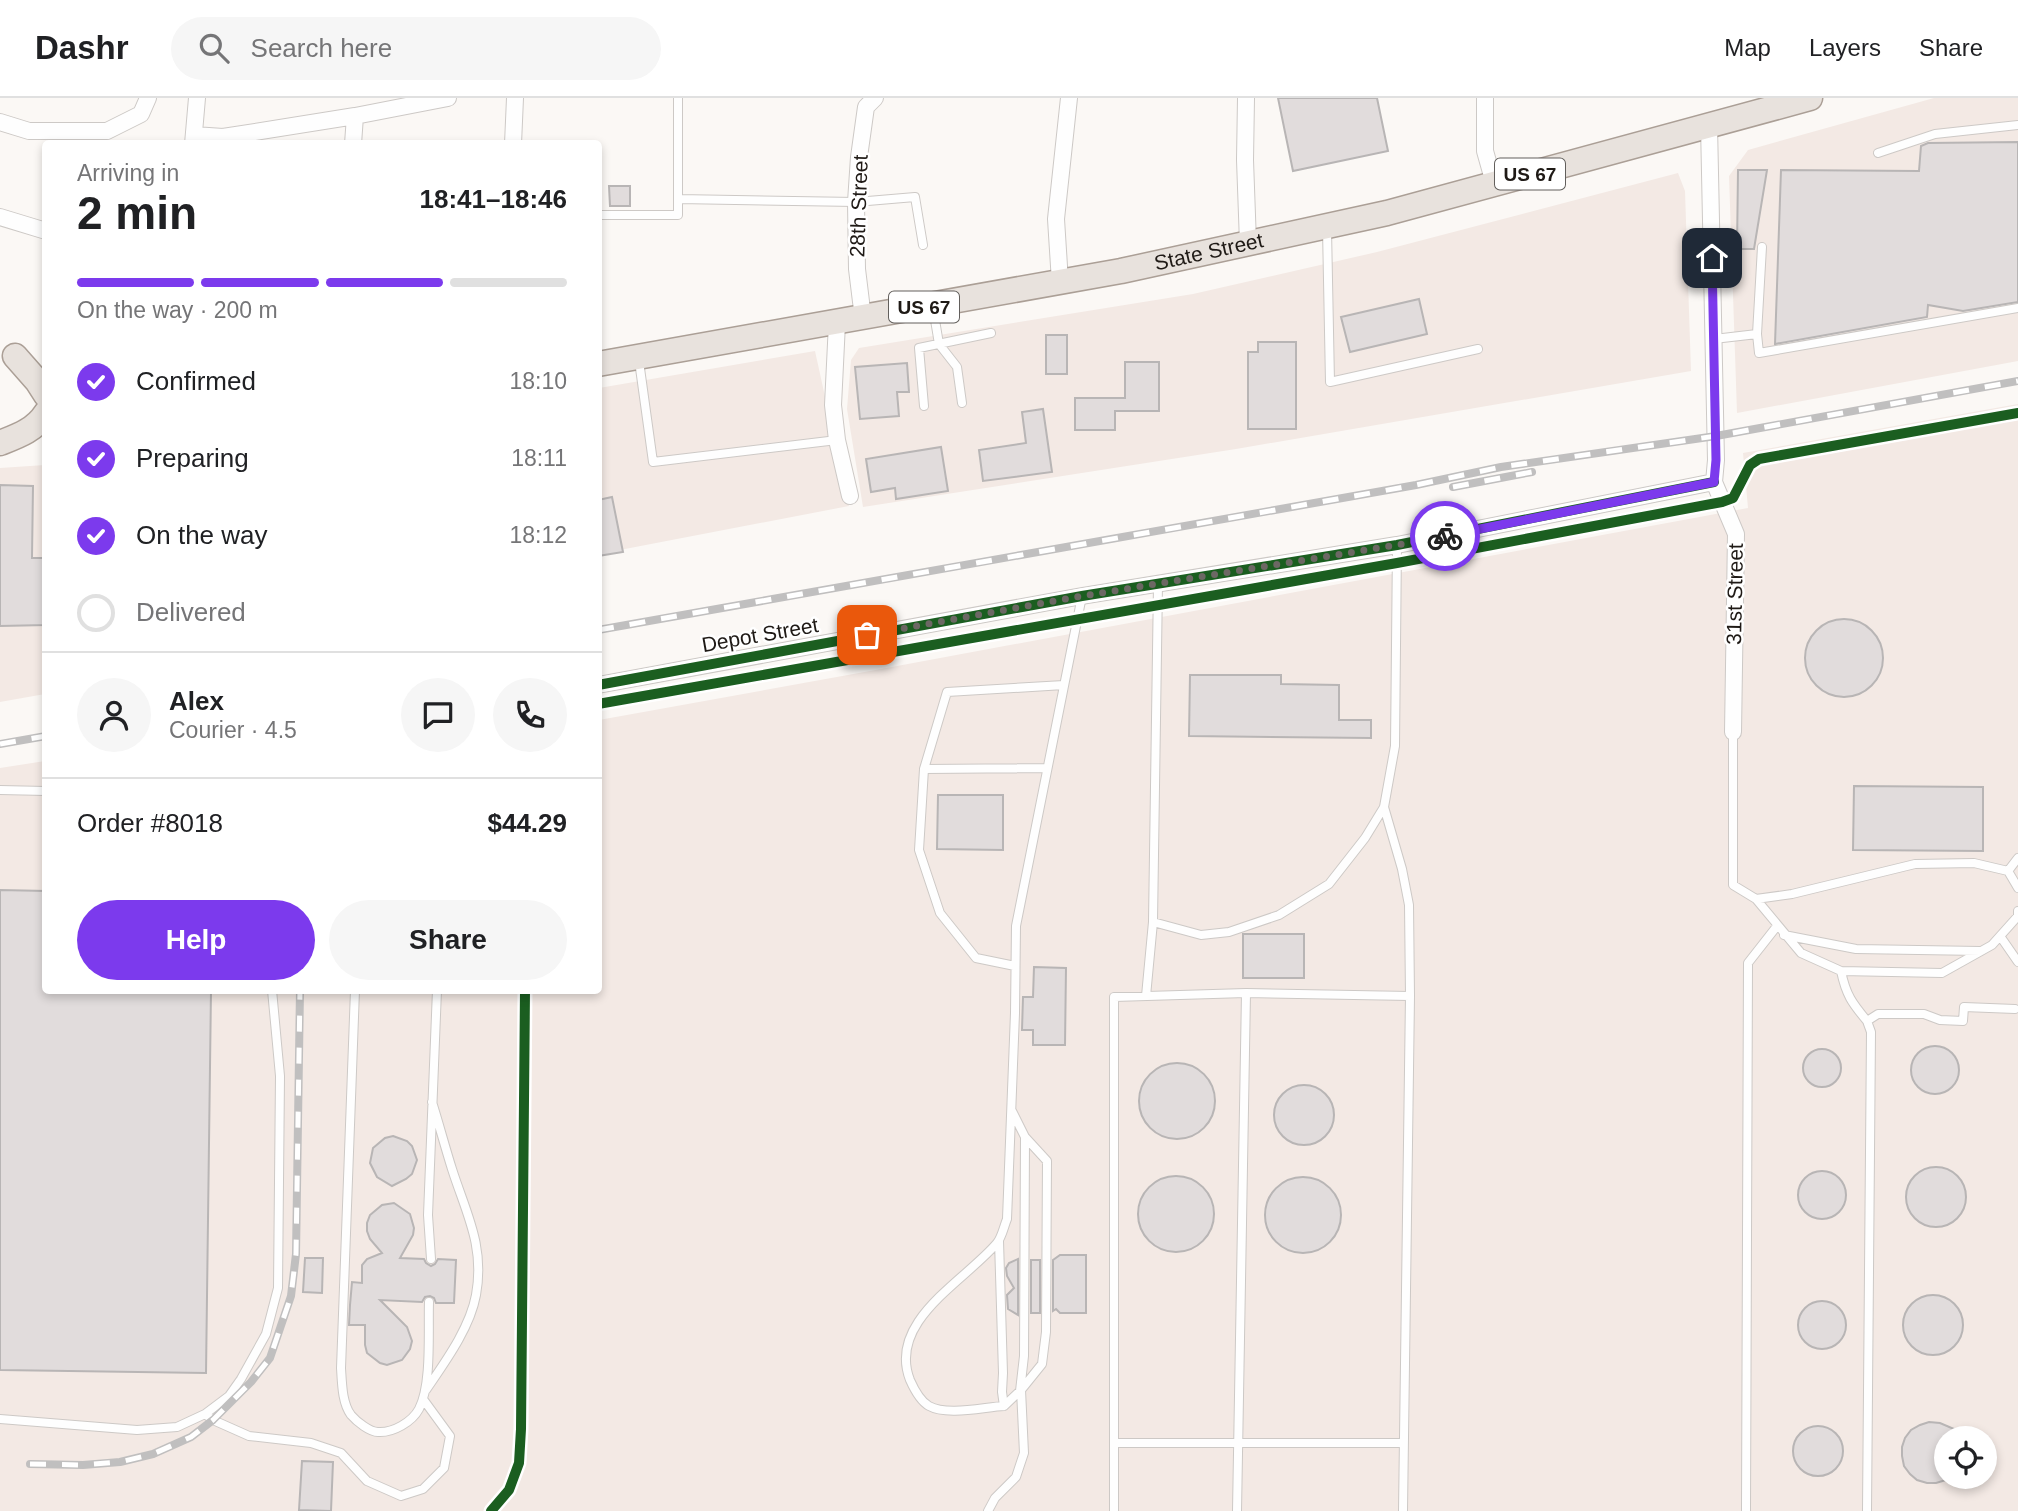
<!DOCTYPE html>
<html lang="en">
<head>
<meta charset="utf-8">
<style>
  :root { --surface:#fff; --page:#f6f6f6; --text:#202124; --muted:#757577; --line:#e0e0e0; --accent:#7c3aed }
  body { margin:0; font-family:Helvetica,sans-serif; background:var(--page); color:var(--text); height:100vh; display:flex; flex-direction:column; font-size:26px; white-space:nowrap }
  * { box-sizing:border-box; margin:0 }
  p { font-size:23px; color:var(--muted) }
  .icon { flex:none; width:38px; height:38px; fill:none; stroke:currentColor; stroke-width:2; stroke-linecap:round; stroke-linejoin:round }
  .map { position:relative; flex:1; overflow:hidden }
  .drawer { position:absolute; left:42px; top:42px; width:560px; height:854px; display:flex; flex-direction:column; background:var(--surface); border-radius:7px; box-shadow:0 4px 10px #0003 }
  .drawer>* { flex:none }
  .controls { position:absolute; left:1934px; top:1328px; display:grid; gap:14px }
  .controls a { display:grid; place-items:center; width:63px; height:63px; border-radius:50%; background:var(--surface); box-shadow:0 4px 10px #0003; font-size:35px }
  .pin { position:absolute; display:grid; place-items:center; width:60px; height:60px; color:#fff; margin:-30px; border-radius:14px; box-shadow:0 4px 10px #0006 }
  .courier { position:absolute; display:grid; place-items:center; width:70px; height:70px; margin:-35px; border:5px solid #7c3aed; border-radius:50%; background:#fff; color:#222; box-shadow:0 2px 9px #0007 }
  .overview em { font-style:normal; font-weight:600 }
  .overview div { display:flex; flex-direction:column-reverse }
  .overview { display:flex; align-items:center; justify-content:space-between; height:119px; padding:0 35px }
  h1 { font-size:46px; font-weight:600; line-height:52px }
  .bar { display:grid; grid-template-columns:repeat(4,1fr); gap:10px 7px; align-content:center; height:84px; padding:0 35px }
  .bar i { height:9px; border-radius:5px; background:var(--line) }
  .bar .selected { background:var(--accent) }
  .bar p { grid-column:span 4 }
  .line { display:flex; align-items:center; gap:18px; padding:0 35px; border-top:2px solid var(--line) }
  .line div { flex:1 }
  .round { display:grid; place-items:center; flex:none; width:74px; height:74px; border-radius:37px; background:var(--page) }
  ol { padding:0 35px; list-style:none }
  li { display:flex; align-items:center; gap:21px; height:77px }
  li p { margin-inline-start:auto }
  li .icon { padding:7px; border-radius:50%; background:var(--accent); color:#fff; stroke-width:4 }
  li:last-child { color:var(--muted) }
  li i { width:38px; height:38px; border:4px solid var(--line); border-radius:50% }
  .cta { display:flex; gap:14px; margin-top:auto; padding:14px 35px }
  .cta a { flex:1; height:80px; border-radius:42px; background:var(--accent); color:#fff; font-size:28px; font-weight:600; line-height:80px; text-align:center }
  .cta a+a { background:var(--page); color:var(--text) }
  header { display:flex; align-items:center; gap:42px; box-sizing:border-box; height:98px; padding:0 35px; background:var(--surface); border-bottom:2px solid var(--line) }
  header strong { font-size:33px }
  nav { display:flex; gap:38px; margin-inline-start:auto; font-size:24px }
  .search { width:490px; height:63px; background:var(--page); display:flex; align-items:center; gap:18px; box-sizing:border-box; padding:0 24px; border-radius:38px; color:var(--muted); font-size:26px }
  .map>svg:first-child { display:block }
</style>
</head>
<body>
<header>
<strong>Dashr</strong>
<div class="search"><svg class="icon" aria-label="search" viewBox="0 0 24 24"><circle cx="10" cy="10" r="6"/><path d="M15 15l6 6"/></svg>Search here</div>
<nav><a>Map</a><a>Layers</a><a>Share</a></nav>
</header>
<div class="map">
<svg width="2018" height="1413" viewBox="0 0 2018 1413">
  <rect width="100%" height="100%" fill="#fbf8f5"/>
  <path fill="#f3e9e4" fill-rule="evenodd" d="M 1934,0 L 2018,0 L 2018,263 L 1737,315 L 1729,78 L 1748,52 Z
    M 1678,75 L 1685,93 L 1691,273 L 1236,351 L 863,409 L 847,311 L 851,262 L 859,250 L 1193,196 L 1377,154 Z
    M 815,253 L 849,408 L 599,456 L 599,290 Z
    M 2018,306 L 2018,1413 L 0,1413 L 0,670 L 45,663 L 46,892 L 598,892 L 599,622 L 881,571 L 1748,410 L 1743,355 ZM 1946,1340 L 1984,1340 L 1984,1379 L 1946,1379 Z
    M 45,367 L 45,596 L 0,604 L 0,370 Z"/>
  <path fill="#e1dcdc" stroke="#b8b5b5" stroke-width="2" d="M 1278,0 L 1377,0 L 1388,53 L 1293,73 Z
    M 2018,44 L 2018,204 L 1963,213 L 1928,207 L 1927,219 L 1775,246 L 1781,72 L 1919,73 L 1921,48 L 1928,45 Z
    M 1738,72 L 1767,72 L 1754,151 L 1737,151 Z
    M 609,88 L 630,88 L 630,108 L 610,108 Z
    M 1419,201 L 1427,236 L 1350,254 L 1341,219 Z
    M 1046,237 L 1067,237 L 1067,276 L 1046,276 Z
    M 1258,244 L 1296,244 L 1296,331 L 1248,331 L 1248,254 L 1258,254 Z
    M 1125,264 L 1159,264 L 1159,313 L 1115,313 L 1115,332 L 1075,332 L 1075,300 L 1125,300 Z
    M 907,265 L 909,294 L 897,294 L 899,318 L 860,321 L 855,269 Z
    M 1043,311 L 1052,374 L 983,383 L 979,352 L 1026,345 L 1022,314 Z
    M 941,349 L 948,393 L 896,401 L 895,390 L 871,394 L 866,361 Z
    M 0,387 L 33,388 L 32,460 L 46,460 L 46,527 L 0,528 Z
    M 612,399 L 623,454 L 598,458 L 598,402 Z
    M1805 560a39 39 0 1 1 78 0a39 39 0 1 1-78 0Z
    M 1190,577 L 1281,577 L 1281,586 L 1339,587 L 1339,622 L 1371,622 L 1371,640 L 1189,638 Z
    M 1854,688 L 1983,689 L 1983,753 L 1853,752 Z
    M 938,697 L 1003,697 L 1003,752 L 937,751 Z
    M 0,792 L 46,793 L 46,892 L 211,892 L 206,1275 L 0,1272 Z
    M 1243,836 L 1304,836 L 1304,880 L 1243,880 Z
    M 1034,869 L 1066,870 L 1065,947 L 1033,947 L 1033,932 L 1022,932 L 1023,899 L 1033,899 Z
    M1911 972a24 24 0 1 1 48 0a24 24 0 1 1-48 0Z
    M1803 970a19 19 0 1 1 38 0a19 19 0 1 1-38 0Z
    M1139 1003a38 38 0 1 1 76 0a38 38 0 1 1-76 0Z
    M1274 1017a30 30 0 1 1 60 0a30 30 0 1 1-60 0Z
    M 393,1038 L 407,1043 L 412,1048 L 417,1062 L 412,1076 L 406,1081 L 392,1088 L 377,1079 L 370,1065 L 373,1050 L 385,1040 Z
    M1906 1099a30 30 0 1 1 60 0a30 30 0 1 1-60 0Z
    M1798 1097a24 24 0 1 1 48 0a24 24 0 1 1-48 0Z
    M1138 1116a38 38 0 1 1 76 0a38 38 0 1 1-76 0Z
    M1265 1117a38 38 0 1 1 76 0a38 38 0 1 1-76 0Z
    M 394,1105 L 410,1116 L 414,1130 L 413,1137 L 400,1160 L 424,1161 L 426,1165 L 431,1168 L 435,1166 L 438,1161 L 456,1162 L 454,1205 L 436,1205 L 434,1200 L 430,1198 L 425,1199 L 422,1204 L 380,1202 L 407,1229 L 412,1243 L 410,1251 L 402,1262 L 387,1267 L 380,1265 L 367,1255 L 365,1247 L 365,1227 L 349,1227 L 350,1207 L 352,1184 L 362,1185 L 362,1167 L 367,1161 L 382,1155 L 370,1141 L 367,1133 L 367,1125 L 370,1117 L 382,1107 Z
    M 1060,1157 L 1086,1157 L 1086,1215 L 1060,1215 L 1056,1211 L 1053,1213 L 1053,1162 Z
    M 305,1160 L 323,1160 L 322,1195 L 303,1194 Z
    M 1018,1161 L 1018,1217 L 1008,1211 L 1007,1197 L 1014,1190 L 1007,1178 L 1006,1170 L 1009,1165 Z
    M 1031,1162 L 1040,1162 L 1040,1215 L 1031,1215 Z
    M1903 1227a30 30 0 1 1 60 0a30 30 0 1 1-60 0Z
    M1798 1227a24 24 0 1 1 48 0a24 24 0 1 1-48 0Z
    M 1929,1324 L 1940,1325 L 1975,1340 L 1946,1340 L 1946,1382 L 1936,1385 L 1927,1385 L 1917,1382 L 1910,1376 L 1904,1368 L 1902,1358 L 1902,1349 L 1905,1340 L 1911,1332 L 1920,1327 Z
    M1793 1353a25 25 0 1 1 50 0a25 25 0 1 1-50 0Z
    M 302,1363 L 333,1364 L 331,1413 L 299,1412 Z"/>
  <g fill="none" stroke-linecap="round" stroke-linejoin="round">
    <g stroke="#cdc9c6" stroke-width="10">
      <path id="service" d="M 1878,55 L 1935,36 L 2018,27
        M 678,101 L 856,104 L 915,99 L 923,147
        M 598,117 L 678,117 L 678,0
        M 1327,131 L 1330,284 L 1478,251
        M 933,210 L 939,246 L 957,269 L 962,305
        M 1757,236 L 1762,149
        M 1714,241 L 1757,236 L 1759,255 L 2018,210
        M 639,263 L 653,364 L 837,342
        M 924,308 L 919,250 L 991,235
        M 1733,634 L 1733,787 L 1756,801 L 1801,855 L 1841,873 L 1942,875 L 1992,847 L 2018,818 L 2018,813
        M 924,671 L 947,594 L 1064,587
        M 0,692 L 46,693
        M 1384,709 L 1402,771 L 1409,807 L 1410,898
        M 2008,773 L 2018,760
        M 1756,801 L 1792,796 L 1915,766 L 1974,765 L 2008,773 L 2018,790
        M 1153,824 L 1201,837 L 1229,834 L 1279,817 L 1329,786 L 1365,740 L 1384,709 L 1395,648 L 1397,447
        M 1784,837 L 1856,851 L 1980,853
        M 2000,838 L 2018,864
        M 1015,868 L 976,860 L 940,815 L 919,752 L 924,671 L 1047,670
        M 1841,873 C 1846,897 1852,905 1867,923
        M 355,892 L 341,1270 C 342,1285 342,1305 351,1317 C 357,1324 370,1334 378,1334 C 393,1335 412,1324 419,1311 C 432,1286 428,1233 429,1204
        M 1146,898 L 1153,824 L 1158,486
        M 999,1143 L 1003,1275 L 1002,1294 L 1004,1308 C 984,1309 947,1318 929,1308 C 920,1303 914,1291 910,1282 C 887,1223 965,1183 997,1145 C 1002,1139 1004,1128 1007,1121 L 1015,915 L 1016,828 L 1082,498
        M 431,1161 L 428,1117 L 437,892
        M 426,1292 C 445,1264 470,1230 476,1197 C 485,1148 466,1115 452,1071 C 445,1049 439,1026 432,1004
        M 1004,1308 L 1020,1293 L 1024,1258 L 1025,1039 L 1012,1013
        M 205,1316 L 213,1322 L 249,1338 L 311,1345 L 341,1355 L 367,1383 L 401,1398 L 423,1391 L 444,1370 L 450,1338 L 423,1301
        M 0,1321 L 137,1332 L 177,1329 L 205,1316 L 229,1298 L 241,1281 L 266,1236 L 278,1190 L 280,978 L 272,892
        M 1115,1345 L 1403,1345
        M 988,1413 L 995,1400 L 1016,1379 L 1024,1355 L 1021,1292 L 1042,1266 L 1046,1234 L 1047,1063 L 1025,1039
        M 1114,1413 L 1114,899 L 1246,895 L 1410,898 L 1403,1413
        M 1237,1413 L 1246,895
        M 1746,1413 L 1748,865 L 1777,828
        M 1867,1413 L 1871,934 L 1867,923 L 1878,916 L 1924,916 L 1940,922 L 1963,923 L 1964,909 L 2015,911"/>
    </g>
    <g stroke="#cdc9c6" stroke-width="18">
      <path id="minor" d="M 1246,0 L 1245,62 L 1248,145
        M 1485,0 L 1485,53 L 1494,85
        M 0,24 L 29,33 L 107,33 L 141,16 L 148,0
        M 1709,27 L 1716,362 L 1714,384 L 1736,436 L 1733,634
        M 194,37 L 223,39 L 355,18 L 448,0
        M 193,46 L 197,0
        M 353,46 L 355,18
        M 513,46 L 515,0
        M 0,119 L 46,133
        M 1060,184 L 1056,121 L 1069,0
        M 863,220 L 857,171 L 856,104 L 859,59 L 866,9 L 875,0
        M 837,225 L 833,307 L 837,342 L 850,398
        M 598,587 L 1082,498 L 1397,447 L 1714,384"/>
    </g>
    <g stroke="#ab9f96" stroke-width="27">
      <g id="primary">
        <path d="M 15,258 L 37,283 L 46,297"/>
        <path id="s1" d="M 598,266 L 1121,173 L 1387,115 L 1810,0"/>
        <path d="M 0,345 C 18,338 35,332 46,315"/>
      </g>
    </g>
    <use href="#service" stroke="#fefefe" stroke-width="8"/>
    <use href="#minor" stroke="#fefefe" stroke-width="16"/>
    <use href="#primary" stroke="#e8e2dd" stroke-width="24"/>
    <g stroke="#c0bfbf" stroke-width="8">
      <path id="rail" d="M 1453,389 L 1532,374
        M 598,532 L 1416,387 L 1501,369 L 1716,338 L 2018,283
        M 0,646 L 46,638
        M 30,1366 L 83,1367 L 120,1364 L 153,1356 L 191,1339 L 213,1322 L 251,1284 L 270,1260 L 291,1198 L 296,1156 L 300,892"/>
    </g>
    <use href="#rail" stroke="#fff" stroke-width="5" stroke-dasharray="16" stroke-linecap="butt"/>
    <g stroke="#fff" stroke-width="15">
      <path id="cycleway" d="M 598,587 L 1082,498 L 1397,447 L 1714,384
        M 598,606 L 1397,465 L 1722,404 L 1733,400 L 1750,367 L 1759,361 L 2018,315
        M 491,1413 L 509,1392 L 519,1365 L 521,1331 L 525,892"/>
    </g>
    <use href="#cycleway" stroke="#1b5e20" stroke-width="10"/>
  </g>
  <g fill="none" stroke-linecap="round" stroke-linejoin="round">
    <path stroke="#6c6864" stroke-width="7" stroke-dasharray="0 12.6" d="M 867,537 L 1082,498 L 1397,447 L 1445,438"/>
    <path stroke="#7c3aed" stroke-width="9" d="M 1445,438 L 1714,384 L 1716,362 L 1712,160"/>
  </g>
  <g text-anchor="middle" stroke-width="5" stroke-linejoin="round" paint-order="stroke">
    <g fill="#fff" stroke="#625f5c" stroke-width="2">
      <rect x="1495" y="60.5" width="70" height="31" rx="5"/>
      <rect x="889" y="193.5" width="70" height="31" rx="5"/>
    </g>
    <g font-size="19" font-weight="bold" fill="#1f1a16">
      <text x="1530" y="83">US 67</text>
      <text x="924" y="216">US 67</text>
    </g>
    <g font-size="21" fill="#1f1a16" stroke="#fff">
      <text transform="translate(859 108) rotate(-88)" y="7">28th Street</text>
      <text dy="7" stroke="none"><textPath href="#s1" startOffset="621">State Street</textPath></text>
      <text transform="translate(1735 496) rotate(-89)" y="7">31st Street</text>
      <text transform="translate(760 537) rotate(-10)" y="7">Depot Street</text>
    </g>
  </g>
</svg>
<div class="controls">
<a><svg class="icon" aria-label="locate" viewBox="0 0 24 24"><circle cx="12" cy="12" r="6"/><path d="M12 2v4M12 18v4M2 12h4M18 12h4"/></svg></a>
</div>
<div class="pin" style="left:867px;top:537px;background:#ea580c"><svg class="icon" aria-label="bag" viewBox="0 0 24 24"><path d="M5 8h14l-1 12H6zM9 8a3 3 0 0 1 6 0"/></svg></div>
<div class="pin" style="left:1712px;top:160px;background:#1f2937"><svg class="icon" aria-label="home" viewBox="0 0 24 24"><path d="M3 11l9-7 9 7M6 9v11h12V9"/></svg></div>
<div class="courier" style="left:1445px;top:438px"><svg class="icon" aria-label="bike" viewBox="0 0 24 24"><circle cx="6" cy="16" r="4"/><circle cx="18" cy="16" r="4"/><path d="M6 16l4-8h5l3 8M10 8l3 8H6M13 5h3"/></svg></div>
<section class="drawer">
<div class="overview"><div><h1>2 min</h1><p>Arriving in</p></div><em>18:41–18:46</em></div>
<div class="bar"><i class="selected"></i><i class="selected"></i><i class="selected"></i><i></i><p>On the way · 200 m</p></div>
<ol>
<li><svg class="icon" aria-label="check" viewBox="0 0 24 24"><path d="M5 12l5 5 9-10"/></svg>Confirmed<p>18:10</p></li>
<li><svg class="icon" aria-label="check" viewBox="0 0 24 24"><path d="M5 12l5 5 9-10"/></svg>Preparing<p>18:11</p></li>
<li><svg class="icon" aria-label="check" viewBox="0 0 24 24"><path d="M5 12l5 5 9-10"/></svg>On the way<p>18:12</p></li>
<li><i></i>Delivered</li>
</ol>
<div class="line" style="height:126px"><a class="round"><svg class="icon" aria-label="person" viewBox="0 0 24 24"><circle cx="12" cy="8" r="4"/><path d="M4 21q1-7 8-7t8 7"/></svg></a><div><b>Alex</b><p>Courier · 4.5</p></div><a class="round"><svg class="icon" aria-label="chat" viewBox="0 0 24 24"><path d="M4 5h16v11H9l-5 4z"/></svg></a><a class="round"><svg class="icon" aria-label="phone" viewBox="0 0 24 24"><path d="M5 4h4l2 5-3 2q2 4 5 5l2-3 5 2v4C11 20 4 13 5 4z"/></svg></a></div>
<div class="line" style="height:91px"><div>Order #8018</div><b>$44.29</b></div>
<div class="cta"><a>Help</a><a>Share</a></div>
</section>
</div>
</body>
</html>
